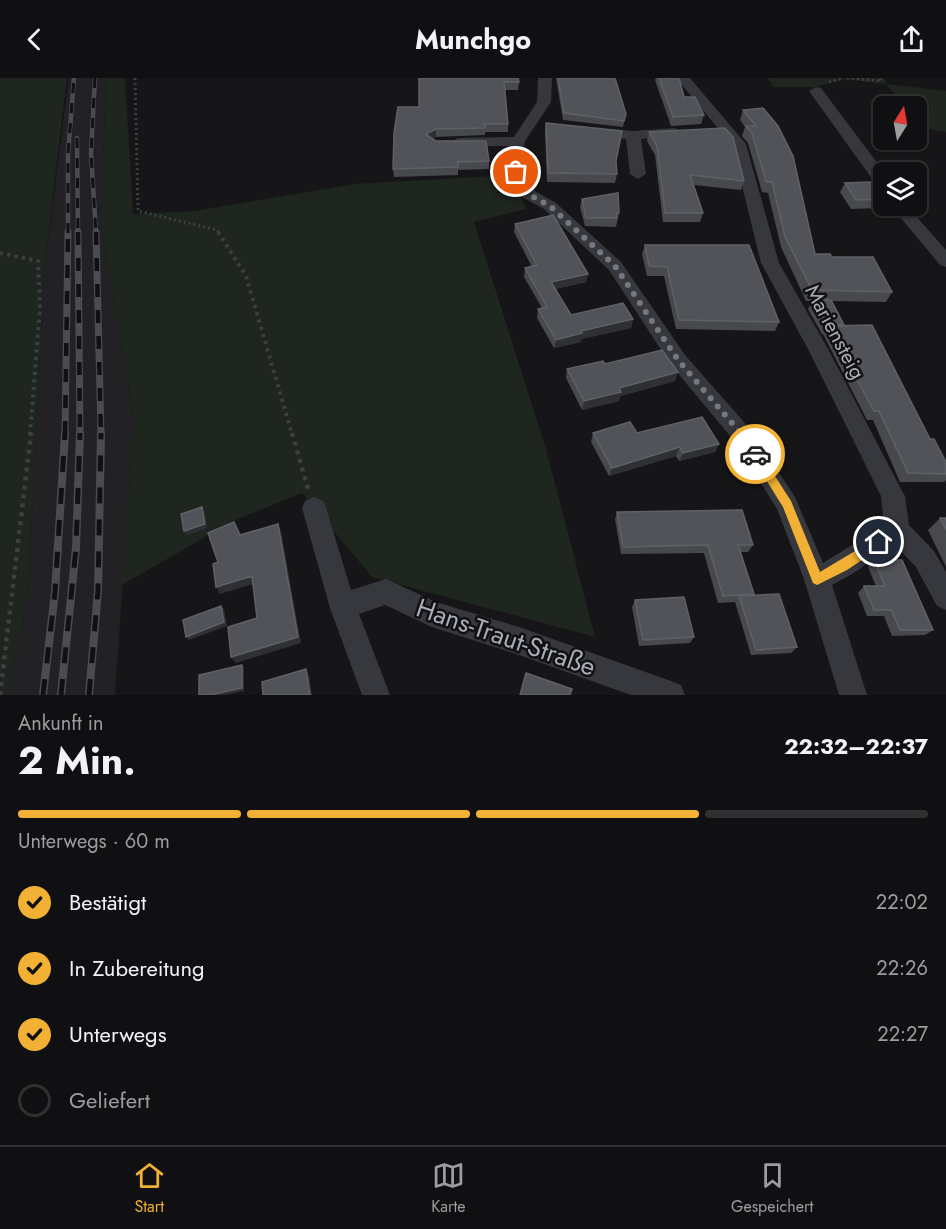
<!DOCTYPE html>
<html lang="de">
<head>
<meta charset="utf-8">
<style>
  :root { --surface:#101012; --page:#1e1e20; --text:#f1f3f6; --muted:#9c9d9f; --line:#303032; --accent:#f2b134 }
  body { margin:0; font-family:Jost,sans-serif; background:var(--page); color:var(--text); height:100vh; display:flex; flex-direction:column; font-size:22px; white-space:nowrap }
  * { box-sizing:border-box; margin:0 }
  p { font-size:20px; color:var(--muted) }
  .icon { flex:none; width:33px; height:33px; fill:none; stroke:currentColor; stroke-width:2; stroke-linecap:round; stroke-linejoin:round }
  .map { position:relative; height:617px; overflow:hidden }
  .sheet { display:flex; flex-direction:column; background:var(--surface); flex:1 }
  .sheet>* { flex:none }
  .needle { width:39px; rotate:11deg }
  .controls { position:absolute; left:873px; top:18px; display:grid; gap:12px }
  .controls a { display:grid; place-items:center; width:54px; height:54px; border-radius:9px; background:var(--surface); box-shadow:0 2px 4px #0004,0 0 0 2px var(--line); font-size:30px }
  .pin { position:absolute; display:grid; place-items:center; width:51px; height:51px; color:#fff; margin:-26px; border:3px solid #fff; border-radius:50%; box-shadow:0 2px 6px #0007 }
  .courier { position:absolute; display:grid; place-items:center; width:60px; height:60px; margin:-30px; border:4px solid #f2b134; border-radius:50%; background:#fff; color:#222; box-shadow:0 2px 8px #0007 }
  .head em { font-style:normal; font-weight:700 }
  .head div { display:flex; flex-direction:column-reverse }
  .head { display:flex; align-items:center; justify-content:space-between; height:102px; padding:0 18px }
  h1 { font-size:39px; font-weight:700; line-height:45px }
  .bar { display:grid; grid-template-columns:repeat(4,1fr); gap:9px 6px; align-content:center; height:72px; padding:0 18px }
  .bar i { height:8px; border-radius:4px; background:var(--line) }
  .bar .current { background:var(--accent) }
  .bar p { grid-column:span 4 }
  ol { padding:0 18px; list-style:none }
  li { display:flex; align-items:center; gap:18px; height:66px }
  li p { margin-inline-start:auto }
  li .icon { padding:6px; border-radius:50%; background:var(--accent); color:#111; stroke-width:4 }
  li:last-child { color:var(--muted) }
  li i { width:33px; height:33px; border:3px solid var(--line); border-radius:50% }
  header { display:flex; justify-content:space-between; align-items:center; height:78px; padding:0 18px; background:var(--surface); font-size:27px; font-weight:700 }
  .menu { display:flex; justify-content:space-around; align-items:center; height:84px; border-top:2px solid var(--line); background:var(--surface); font-size:16px; color:var(--muted) }
  .menu a { display:grid; justify-items:center; gap:3px }
  .menu .current { color:var(--accent) }
  .map>svg:first-child { display:block }
</style>
</head>
<body>
<header><svg class="icon" aria-label="back" viewBox="0 0 24 24"><path d="M15 5l-7 7 7 7"/></svg>Munchgo<svg class="icon" aria-label="share" viewBox="0 0 24 24"><path d="M12 15V3M7 8l5-5 5 5M5 13v7h14v-7"/></svg></header>
<div class="map">
<svg width="946" height="617" viewBox="0 0 946 617">
  <rect width="100%" height="100%" fill="#161618"/>
  <path fill="#222225" d="M 69,0 L 106,0 L 101,147 L 134,341 L 115,617 L 6,617 L 28,520 L 44,193 Z"/>
  <path fill="#1e261f" d="M 0,0 L 67,0 L 44,193 L 28,520 L 6,617 L 0,617 Z
    M 106,0 L 125,0 L 133,136 L 195,133 L 355,106 L 511,97 L 526,131 L 474,144 L 546,371 L 595,559 L 372,499 L 302,415 L 231,444 L 122,507 L 134,341 L 101,147 Z
    M 768,0 L 885,0 L 886,6 L 946,13 L 946,54 L 926,51 L 917,40 L 916,28 L 906,28 L 886,6 L 844,1 L 816,9 L 773,9 Z"/>
  <g fill="none" stroke-linecap="round" stroke-linejoin="round">
    <path stroke="#3d3f44" stroke-width="3" stroke-dasharray="2 3" stroke-linecap="butt" d="M 135,0 L 138,133 L 217,152 L 219,155
      M 847,0 L 881,3 L 879,0
      M 829,4 L 843,0"/>
    <path stroke="#3d3f44" stroke-width="4" stroke-dasharray="3 4.5" stroke-linecap="butt" d="M 218,154 L 246,198 L 292,356
      M 0,175 L 38,183 L 40,230 L 30,356"/>
    <path stroke="#3d3f44" stroke-width="4.5" stroke-dasharray="4 5" stroke-linecap="butt" d="M 292,355 L 308,411
      M 0,617 L 31,355"/>
    <path fill="#37383d" fill-rule="evenodd" d="M 538,0 L 552,0 L 551,24 L 525,63 L 522,78 L 524,94 L 533,112 L 556,125 L 621,184 L 685,277 L 751,352 L 795,419 L 823,485 L 884,447 L 881,418 L 808,271 L 761,185 L 732,67 L 676,0 L 690,0 L 746,66 L 779,185 L 828,271 L 901,411 L 905,418 L 909,447 L 934,473 L 946,494 L 946,532 L 937,528 L 916,489 L 895,467 L 852,496 L 832,507 L 867,617 L 839,617 L 804,501 L 777,431 L 735,364 L 671,287 L 609,192 L 544,131 L 520,118 L 508,94 L 506,78 L 509,68 L 458,68 L 451,64 L 458,60 L 514,59 L 537,24 Z
      M 816,9 L 821,10 L 884,94 L 884,111 L 878,109 L 809,13 Z
      M 593,50 L 633,53 L 675,50 L 682,54 L 675,58 L 641,61 L 646,96 L 638,101 L 630,96 L 626,61 L 588,57 L 586,54 L 588,51 Z
      M 891,128 L 907,128 L 946,172 L 946,189 L 940,187 Z
      M 314,419 L 323,423 L 326,430 L 351,512 L 386,501 L 436,524 L 519,549 L 671,603 L 681,607 L 685,617 L 631,617 L 519,577 L 432,549 L 385,527 L 359,536 L 390,617 L 362,617 L 330,530 L 302,430 L 305,423 Z"/>
    <g stroke="#4a4c52" stroke-width="4.5">
      <path id="rail-far2" d="M 95,0 L 91,75 L 96,155
        M 77,60 L 78,155
        M 68,155 L 68,76 L 74,0"/>
    </g>
    <g stroke="#4a4c52" stroke-width="7">
      <path id="rail-far1" d="M 78,154 L 80,356
        M 96,154 L 101,356
        M 65,356 L 68,154"/>
    </g>
    <g stroke="#4a4c52" stroke-width="8">
      <path id="rail" d="M 43,617 L 55,514 L 65,355
        M 61,617 L 76,470 L 80,355
        M 89,617 L 98,513 L 101,355"/>
    </g>
    <use href="#rail-far2" stroke="#111113" stroke-width="3" stroke-dasharray="10" stroke-linecap="butt"/>
    <use href="#rail-far1" stroke="#111113" stroke-width="4.5" stroke-dasharray="13" stroke-linecap="butt"/>
    <use href="#rail" stroke="#111113" stroke-width="5" stroke-dasharray="16" stroke-linecap="butt"/>
  </g>
  <path fill="#47494d" d="M 419,0 L 519,4 L 518,12 L 505,12 L 508,46 L 508,54 L 485,54 L 485,57 L 436,59 L 432,61 L 436,63 L 489,83 L 489,91 L 458,92 L 458,97 L 394,99 L 393,91 L 419,29 Z
    M 556,0 L 615,0 L 626,36 L 623,49 L 563,42 Z
    M 656,0 L 679,0 L 684,19 L 704,37 L 701,46 L 671,48 L 655,2 Z
    M 763,30 L 815,176 L 832,179 L 892,214 L 886,224 L 832,223 L 844,247 L 946,396 L 946,402 L 944,404 L 900,404 L 873,342 L 867,342 L 823,256 L 822,256 L 808,231 L 812,223 L 806,223 L 781,169 L 768,115 L 762,114 L 748,65 L 742,58 L 745,49 L 740,42 L 743,32 Z
    M 546,45 L 616,84 L 617,96 L 615,105 L 547,104 L 545,54 Z
    M 649,54 L 744,103 L 741,112 L 694,107 L 703,135 L 700,144 L 663,144 L 655,77 L 647,63 Z
    M 845,105 L 883,121 L 878,130 L 851,131 L 840,114 Z
    M 582,121 L 619,135 L 616,149 L 585,148 L 580,129 Z
    M 515,146 L 588,196 L 586,204 L 555,211 L 571,237 L 633,241 L 631,250 L 581,261 L 581,264 L 554,270 L 537,240 L 538,231 L 542,230 L 524,199 L 525,190 L 532,189 L 514,154 Z
    M 645,167 L 779,244 L 775,253 L 676,251 L 664,198 L 647,198 L 642,176 Z
    M 605,286 L 675,303 L 620,318 L 619,323 L 582,332 L 566,300 L 567,291 Z
    M 593,355 L 637,355 L 719,366 L 715,374 L 679,383 L 676,378 L 609,398 L 591,364 Z
    M 617,434 L 753,467 L 748,474 L 741,474 L 754,517 L 797,569 L 791,575 L 751,577 L 735,524 L 718,525 L 704,475 L 621,476 L 615,441 Z
    M 940,440 L 946,440 L 946,489 L 928,452 Z
    M 874,482 L 933,552 L 925,557 L 892,558 L 884,538 L 867,538 L 858,515 L 864,508 L 876,508 L 868,489 Z
    M 635,522 L 694,559 L 690,565 L 639,568 L 632,529 Z"/>
  <path fill="#2f3033" d="M 436,51 L 436,59 L 427,64 L 426,56 Z
    M 588,196 L 586,204 L 550,212 L 551,204 Z
    M 633,241 L 631,250 L 581,261 L 581,264 L 554,270 L 556,262 L 581,253 Z
    M 678,294 L 675,303 L 620,318 L 619,323 L 582,332 L 584,323 L 619,310 Z
    M 719,366 L 715,374 L 679,383 L 683,375 Z
    M 680,369 L 676,378 L 609,398 L 612,390 Z
    M 202,429 L 204,434 L 207,450 L 187,457 L 184,453 Z
    M 278,446 L 281,453 L 301,565 L 236,585 L 231,579 L 298,559 Z
    M 252,498 L 256,505 L 220,516 L 216,509 Z
    M 221,528 L 224,531 L 227,548 L 189,562 L 186,559 Z
    M 242,587 L 244,590 L 244,613 L 225,617 L 210,617 Z
    M 306,591 L 309,597 L 312,617 L 310,617 Z"/>
  <path fill="#525359" stroke="#5f6168" stroke-width="1.5" d="M 419,0 L 518,0 L 519,4 L 504,4 L 508,46 L 485,46 L 485,50 L 436,51 L 426,56 L 436,63 L 486,63 L 489,83 L 458,84 L 458,89 L 393,91 L 394,55 L 398,29 L 419,29 Z
    M 558,0 L 615,0 L 626,36 L 624,43 L 564,35 Z
    M 659,0 L 679,0 L 684,19 L 695,19 L 704,37 L 673,39 Z
    M 763,30 L 778,48 L 793,78 L 815,176 L 830,176 L 832,179 L 873,179 L 892,214 L 812,212 L 785,159 L 772,104 L 766,104 L 752,55 L 746,48 L 756,48 L 743,32 Z
    M 546,45 L 622,53 L 616,83 L 617,96 L 548,95 Z
    M 725,50 L 733,59 L 744,103 L 690,97 L 703,135 L 665,135 L 657,68 L 649,54 Z
    M 871,104 L 883,121 L 856,122 L 845,105 Z
    M 618,115 L 619,135 L 616,135 L 617,140 L 586,140 L 582,121 Z
    M 553,137 L 588,196 L 551,204 L 571,237 L 623,225 L 633,241 L 581,253 L 582,255 L 556,262 L 538,231 L 547,229 L 525,190 L 537,187 L 515,146 Z
    M 645,167 L 749,167 L 779,244 L 679,242 L 667,189 L 649,188 Z
    M 813,222 L 831,222 L 844,247 L 827,247 Z
    M 872,247 L 930,361 L 934,361 L 946,384 L 946,396 L 908,395 L 879,333 L 874,333 L 828,248 Z
    M 662,272 L 678,294 L 619,310 L 621,314 L 584,323 L 567,291 L 603,283 L 605,286 Z
    M 702,339 L 719,366 L 683,375 L 680,369 L 612,390 L 593,355 L 630,344 L 637,355 Z
    M 202,429 L 205,446 L 184,453 L 181,436 Z
    M 742,432 L 753,467 L 738,467 L 754,516 L 723,518 L 708,467 L 623,469 L 617,434 Z
    M 940,440 L 946,440 L 946,452 Z
    M 234,444 L 240,457 L 278,446 L 298,559 L 231,579 L 228,549 L 257,540 L 252,498 L 216,509 L 213,486 L 218,484 L 208,455 Z
    M 874,482 L 902,482 L 933,552 L 900,552 L 891,532 L 874,532 L 864,508 L 885,508 Z
    M 779,516 L 797,569 L 756,572 L 739,518 Z
    M 684,519 L 694,559 L 643,562 L 635,522 Z
    M 221,528 L 224,544 L 186,559 L 183,542 Z
    M 242,587 L 242,610 L 210,617 L 199,617 L 199,597 Z
    M 306,591 L 310,617 L 263,617 L 262,604 Z
    M 526,595 L 572,611 L 570,617 L 520,617 Z"/>
  <path fill="#f2b134" d="M 755,372 L 759,373 L 791,423 L 820,494 L 875,461 L 883,461 L 883,468 L 847,492 L 817,507 L 813,505 L 783,429 L 750,376 Z"/>
  <g fill="none" stroke-linecap="round" stroke-linejoin="round">
    <path stroke="#757880" stroke-width="6" stroke-dasharray="0 10.8" d="M 516,94 L 526,115 L 550,128 L 615,188 L 678,282 L 743,358 L 755,376"/>
  </g>
  <g text-anchor="middle" stroke-width="5" stroke-linejoin="round" paint-order="stroke">
    <g font-size="21" fill="#a8adb8" stroke="#111113">
      <text transform="translate(835 254) rotate(62)" y="7">Mariensteig</text>
    </g>
    <g font-size="26" fill="#a8adb8" stroke="#111113">
      <text transform="translate(506 559) rotate(19)" y="9">Hans-Traut-Straße</text>
    </g>
  </g>
</svg>
<div class="controls">
<a><svg class="needle" viewBox="-14 -14 28 28"><path d="M0-13l5 13h-10z" fill="#e53935"/><path d="M0 13l5-13h-10z" fill="#9c9d9f"/></svg></a>
<a><svg class="icon" aria-label="layers" viewBox="0 0 24 24"><path d="M12 4l9 5-9 5-9-5zM3 14l9 5 9-5"/></svg></a>
</div>
<div class="pin" style="left:516px;top:94px;background:#ea580c"><svg class="icon" aria-label="bag" viewBox="0 0 24 24"><path d="M5 8h14l-1 12H6zM9 8a3 3 0 0 1 6 0"/></svg></div>
<div class="pin" style="left:879px;top:464px;background:#1f2937"><svg class="icon" aria-label="home" viewBox="0 0 24 24"><path d="M3 11l9-7 9 7M6 9v11h12V9"/></svg></div>
<div class="courier" style="left:755px;top:376px"><svg class="icon" aria-label="car" viewBox="0 0 24 24"><path d="M5 17H2v-5l4-1 3-4h7l3 4 3 1v5h-3M9 17h6M6 11h13"/><circle cx="7" cy="17" r="2"/><circle cx="17" cy="17" r="2"/></svg></div>
</div>
<section class="sheet">
<div class="head"><div><h1>2 Min.</h1><p>Ankunft in</p></div><em>22:32–22:37</em></div>
<div class="bar"><i class="current"></i><i class="current"></i><i class="current"></i><i></i><p>Unterwegs · 60 m</p></div>
<ol>
<li><svg class="icon" aria-label="check" viewBox="0 0 24 24"><path d="M5 12l5 5 9-10"/></svg>Bestätigt<p>22:02</p></li>
<li><svg class="icon" aria-label="check" viewBox="0 0 24 24"><path d="M5 12l5 5 9-10"/></svg>In Zubereitung<p>22:26</p></li>
<li><svg class="icon" aria-label="check" viewBox="0 0 24 24"><path d="M5 12l5 5 9-10"/></svg>Unterwegs<p>22:27</p></li>
<li><i></i>Geliefert</li>
</ol>
</section>
<nav class="menu">
<a class="current"><svg class="icon" aria-label="home" viewBox="0 0 24 24"><path d="M3 11l9-7 9 7M6 9v11h12V9"/></svg>Start</a>
<a><svg class="icon" aria-label="map" viewBox="0 0 24 24"><path d="M3 6l6-2 6 2 6-2v14l-6 2-6-2-6 2zM9 4v14M15 6v14"/></svg>Karte</a>
<a><svg class="icon" aria-label="saved" viewBox="0 0 24 24"><path d="M7 4h10v16l-5-4-5 4z"/></svg>Gespeichert</a>
</nav>
</body>
</html>
